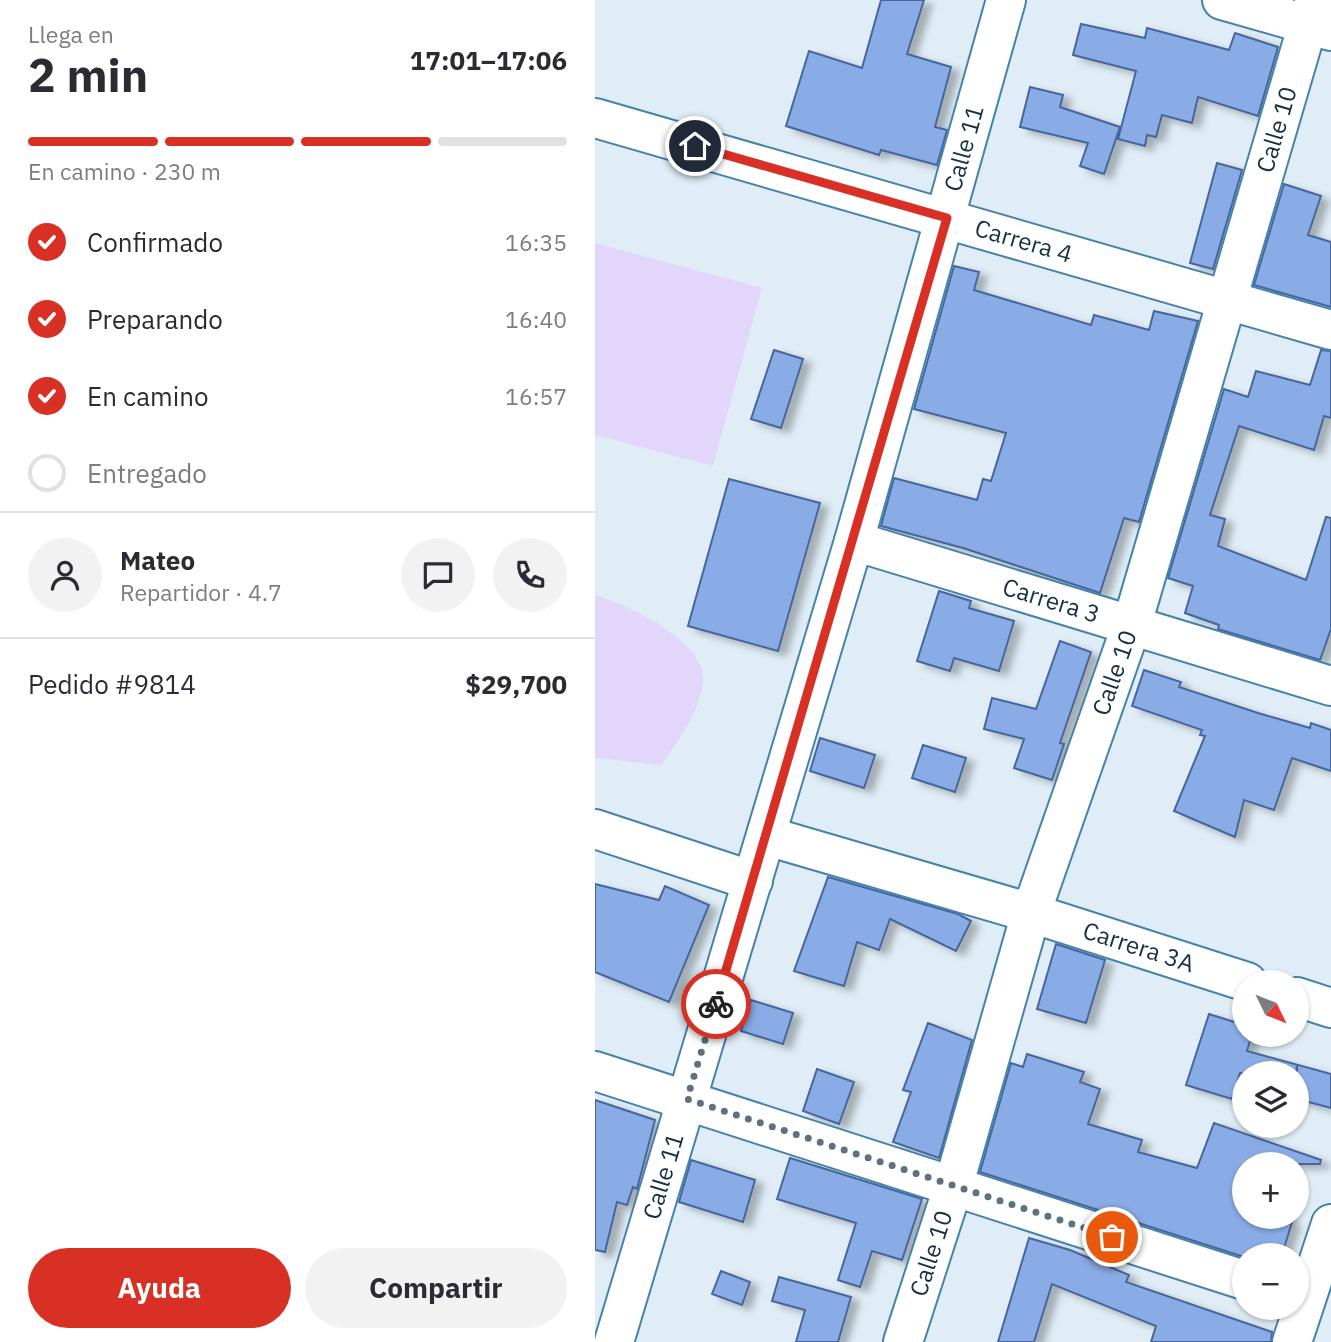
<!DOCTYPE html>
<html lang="es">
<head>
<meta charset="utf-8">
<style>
  :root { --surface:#fff; --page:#f2f2f3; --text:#2b2b33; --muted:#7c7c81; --line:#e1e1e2; --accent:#d93025 }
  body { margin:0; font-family:"IBM Plex Sans",sans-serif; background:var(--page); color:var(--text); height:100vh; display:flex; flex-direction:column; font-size:26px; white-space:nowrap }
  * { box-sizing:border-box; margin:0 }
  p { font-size:23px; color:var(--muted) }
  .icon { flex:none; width:38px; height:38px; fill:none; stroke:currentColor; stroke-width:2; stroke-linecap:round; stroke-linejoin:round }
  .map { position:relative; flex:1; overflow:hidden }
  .sheet { display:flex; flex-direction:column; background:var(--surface); width:595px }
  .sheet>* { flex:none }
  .needle { width:46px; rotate:133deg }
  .buttons { position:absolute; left:637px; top:970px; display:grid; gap:14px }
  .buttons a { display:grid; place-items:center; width:77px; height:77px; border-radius:50%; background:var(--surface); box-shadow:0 2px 5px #0004; font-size:35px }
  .pin { position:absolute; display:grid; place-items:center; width:60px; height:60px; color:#fff; margin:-30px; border:4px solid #fff; border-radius:50%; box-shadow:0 2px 7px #0007 }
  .courier { position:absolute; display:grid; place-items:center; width:70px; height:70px; margin:-35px; border:5px solid #d93025; border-radius:50%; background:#fff; color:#222; box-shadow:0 2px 9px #0007 }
  .summary em { font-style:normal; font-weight:700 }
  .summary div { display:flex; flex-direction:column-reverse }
  .summary { display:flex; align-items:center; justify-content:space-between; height:119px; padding:0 28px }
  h1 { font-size:46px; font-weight:700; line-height:52px }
  .bar { display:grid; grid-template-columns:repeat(4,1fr); gap:10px 7px; align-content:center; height:84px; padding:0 28px }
  .bar i { height:9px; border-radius:5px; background:var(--line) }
  .bar .on { background:var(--accent) }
  .bar p { grid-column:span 4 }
  .line { display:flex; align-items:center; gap:18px; padding:0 28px; border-top:2px solid var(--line) }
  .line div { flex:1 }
  .round { display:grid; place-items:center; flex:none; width:74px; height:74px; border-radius:37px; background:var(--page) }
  ol { padding:0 28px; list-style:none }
  li { display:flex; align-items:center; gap:21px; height:77px }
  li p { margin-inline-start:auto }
  li .icon { padding:7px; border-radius:50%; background:var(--accent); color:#fff; stroke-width:4 }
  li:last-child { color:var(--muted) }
  li i { width:38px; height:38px; border:4px solid var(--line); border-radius:50% }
  .primary-button { display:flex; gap:14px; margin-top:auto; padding:14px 28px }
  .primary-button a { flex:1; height:80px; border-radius:42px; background:var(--accent); color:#fff; font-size:28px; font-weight:700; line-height:80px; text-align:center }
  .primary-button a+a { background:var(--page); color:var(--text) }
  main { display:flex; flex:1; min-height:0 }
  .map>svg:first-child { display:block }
</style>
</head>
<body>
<main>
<section class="sheet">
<div class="summary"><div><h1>2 min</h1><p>Llega en</p></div><em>17:01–17:06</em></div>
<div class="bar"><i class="on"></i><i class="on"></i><i class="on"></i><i></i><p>En camino · 230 m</p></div>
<ol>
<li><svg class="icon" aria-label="check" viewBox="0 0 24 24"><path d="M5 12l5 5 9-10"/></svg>Confirmado<p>16:35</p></li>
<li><svg class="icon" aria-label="check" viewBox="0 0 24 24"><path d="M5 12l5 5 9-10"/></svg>Preparando<p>16:40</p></li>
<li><svg class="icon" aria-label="check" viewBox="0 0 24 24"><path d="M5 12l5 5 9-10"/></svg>En camino<p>16:57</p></li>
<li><i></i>Entregado</li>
</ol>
<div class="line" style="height:126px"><a class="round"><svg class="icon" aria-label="person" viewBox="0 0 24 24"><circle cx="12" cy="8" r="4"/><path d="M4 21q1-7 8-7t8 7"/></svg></a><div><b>Mateo</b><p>Repartidor · 4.7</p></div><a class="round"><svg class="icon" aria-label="chat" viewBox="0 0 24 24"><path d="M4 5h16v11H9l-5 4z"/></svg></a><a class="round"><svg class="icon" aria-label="phone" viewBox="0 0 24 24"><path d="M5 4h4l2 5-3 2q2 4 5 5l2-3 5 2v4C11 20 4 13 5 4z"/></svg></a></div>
<div class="line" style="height:91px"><div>Pedido #9814</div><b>$29,700</b></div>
<div class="primary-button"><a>Ayuda</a><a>Compartir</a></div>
</section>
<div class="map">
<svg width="736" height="1342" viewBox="0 0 736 1342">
  <defs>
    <filter id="shadow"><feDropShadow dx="8" dy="4.5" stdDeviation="3.5" flood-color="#0004"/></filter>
  </defs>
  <rect width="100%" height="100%" fill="#e0edf6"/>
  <path fill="#e2d7fa" d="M 0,243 L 167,288 L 118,466 L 0,435 Z
    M 0,595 C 31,604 114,642 108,683 C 103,715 84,740 66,765 L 0,758 Z"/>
  <path fill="#89ace6" stroke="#47669a" stroke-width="2" filter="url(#shadow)" d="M 286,0 L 329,0 L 312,54 L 356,67 L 340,127 L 352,130 L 342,165 L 286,150 L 284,155 L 191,126 L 214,51 L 267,68 Z
    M 486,24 L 550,38 L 552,28 L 634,50 L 640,33 L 683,47 L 663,116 L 603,97 L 597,123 L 567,115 L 561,137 L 552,135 L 550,146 L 523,139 L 541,71 L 478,55 Z
    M 435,87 L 468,95 L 465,107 L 525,127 L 509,174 L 485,166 L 493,143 L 425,127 Z
    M 622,163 L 647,170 L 618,269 L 595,263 Z
    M 689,184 L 726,196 L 713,235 L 736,242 L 736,307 L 659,285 Z
    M 359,266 L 384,272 L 379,290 L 496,325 L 499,315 L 554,330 L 559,311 L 603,321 L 544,522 L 529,518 L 505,593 L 368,548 L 286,526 L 299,478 L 382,500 L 388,479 L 396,481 L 411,433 L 319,409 Z
    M 179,350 L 208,359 L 186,428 L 156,419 Z
    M 726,350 L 736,351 L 736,418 L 729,416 L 719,450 L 644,426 L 615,515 L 630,519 L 623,546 L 711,580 L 731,517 L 736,518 L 736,629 L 725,660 L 623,629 L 624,625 L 590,613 L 598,586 L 573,578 L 629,389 L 653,397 L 661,371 L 715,385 Z
    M 134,479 L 225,503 L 183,651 L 93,626 Z
    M 344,591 L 376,601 L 374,608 L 419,621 L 404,671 L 359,658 L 355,671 L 322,661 Z
    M 465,641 L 496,652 L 465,743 L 469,744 L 457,780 L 419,768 L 429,739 L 389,729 L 397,698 L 441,709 Z
    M 549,670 L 586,682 L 584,687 L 663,713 L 715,728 L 716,723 L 736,730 L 736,771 L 697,758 L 679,810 L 649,800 L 640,837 L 579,811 L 610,736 L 605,735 L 607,730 L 537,706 Z
    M 225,738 L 280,755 L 269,788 L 215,771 Z
    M 328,745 L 371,758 L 360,792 L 317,778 Z
    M 233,877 L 363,914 L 376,921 L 361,951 L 295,919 L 284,950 L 262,942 L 249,986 L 199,971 Z
    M 0,884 L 64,900 L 70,886 L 114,905 L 74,1002 L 0,972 Z
    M 461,944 L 510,960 L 491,1023 L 442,1009 Z
    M 156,1000 L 198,1013 L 188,1044 L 146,1031 Z
    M 614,1014 L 649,1025 L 649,1034 L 657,1034 L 652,1051 L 736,1074 L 736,1108 L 702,1099 L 702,1066 L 701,1073 L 645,1073 L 637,1099 L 591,1085 Z
    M 333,1023 L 377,1040 L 344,1158 L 298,1142 L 316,1092 L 308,1090 Z
    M 432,1054 L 489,1072 L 485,1082 L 505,1089 L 493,1124 L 547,1140 L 543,1152 L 602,1168 L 619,1123 L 726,1160 L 725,1164 L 649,1164 L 649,1216 L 694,1216 L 692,1220 L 697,1222 L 687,1255 L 649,1257 L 385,1172 L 416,1063 L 428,1067 Z
    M 222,1069 L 259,1082 L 244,1124 L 208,1111 Z
    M 0,1100 L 60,1120 L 42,1189 L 38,1187 L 32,1205 L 22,1202 L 10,1252 L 0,1250 Z
    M 195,1158 L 327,1199 L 307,1260 L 277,1251 L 265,1287 L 243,1280 L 261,1223 L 182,1199 Z
    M 96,1160 L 160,1180 L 148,1222 L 84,1202 Z
    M 434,1238 L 475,1250 L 534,1275 L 531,1282 L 677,1332 L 676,1342 L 556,1342 L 561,1326 L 457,1284 L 439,1342 L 403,1342 Z
    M 126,1271 L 155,1282 L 147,1305 L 117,1294 Z
    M 184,1277 L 256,1297 L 243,1342 L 201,1342 L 210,1310 L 177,1301 Z"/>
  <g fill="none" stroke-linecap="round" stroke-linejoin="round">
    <g stroke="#4483ac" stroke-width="42">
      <g id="minor">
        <path d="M 627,0 L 736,31"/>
        <path id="s1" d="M 0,118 L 736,330"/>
        <path id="s2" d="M 259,541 L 736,686"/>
        <path d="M 0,829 L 158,881"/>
        <path id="s3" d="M 172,836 L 436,913 L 652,982"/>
        <path d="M 702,997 L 736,1008"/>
        <path d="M 0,1071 L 649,1280"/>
        <path id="s4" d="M 19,1342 L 259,541 L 411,0"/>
        <path id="s5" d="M 308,1342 L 359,1184 L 436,913 L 537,624 L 720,0"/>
        <path d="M 697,1342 L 736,1224"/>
      </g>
    </g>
    <use href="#minor" stroke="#fff" stroke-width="38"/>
  </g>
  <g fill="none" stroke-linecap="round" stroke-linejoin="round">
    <path stroke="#5d7281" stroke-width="7" stroke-dasharray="0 12.6" d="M 121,1004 L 92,1099 L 517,1237"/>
    <path stroke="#d93025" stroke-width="9" d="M 100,146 L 352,218 L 121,1004"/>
  </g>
  <g text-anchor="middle" stroke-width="7" stroke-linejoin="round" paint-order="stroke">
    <g font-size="24" fill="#163042" stroke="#f8f8f8">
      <text dy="8" stroke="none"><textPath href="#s5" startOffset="1269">Calle 10</textPath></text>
      <text dy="8" stroke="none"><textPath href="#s4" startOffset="1244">Calle 11</textPath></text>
      <text dy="8" stroke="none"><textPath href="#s1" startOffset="446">Carrera 4</textPath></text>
      <text dy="8" stroke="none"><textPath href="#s2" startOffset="206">Carrera 3</textPath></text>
      <text dy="8" stroke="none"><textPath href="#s5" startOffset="702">Calle 10</textPath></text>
      <text dy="8" stroke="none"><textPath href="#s3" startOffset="388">Carrera 3A</textPath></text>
      <text dy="8" stroke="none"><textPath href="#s4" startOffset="173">Calle 11</textPath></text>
      <text dy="8" stroke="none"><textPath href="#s5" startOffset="93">Calle 10</textPath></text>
    </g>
  </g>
</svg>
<div class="buttons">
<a><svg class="needle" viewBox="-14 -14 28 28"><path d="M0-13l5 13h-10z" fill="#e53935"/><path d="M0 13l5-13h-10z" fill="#7c7c81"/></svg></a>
<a><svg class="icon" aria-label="layers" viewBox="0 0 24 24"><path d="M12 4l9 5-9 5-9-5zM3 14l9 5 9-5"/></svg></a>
<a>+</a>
<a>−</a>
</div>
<div class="pin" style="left:517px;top:1237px;background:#ea580c"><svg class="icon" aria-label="bag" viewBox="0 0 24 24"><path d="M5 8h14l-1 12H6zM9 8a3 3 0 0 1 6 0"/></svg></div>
<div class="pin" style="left:100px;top:146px;background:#1f2937"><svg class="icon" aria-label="home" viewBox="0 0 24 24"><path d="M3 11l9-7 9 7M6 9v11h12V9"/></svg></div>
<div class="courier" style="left:121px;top:1004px"><svg class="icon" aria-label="bike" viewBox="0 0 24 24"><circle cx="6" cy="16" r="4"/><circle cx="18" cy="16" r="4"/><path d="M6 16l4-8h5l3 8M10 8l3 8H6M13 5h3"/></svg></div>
</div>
</main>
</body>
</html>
